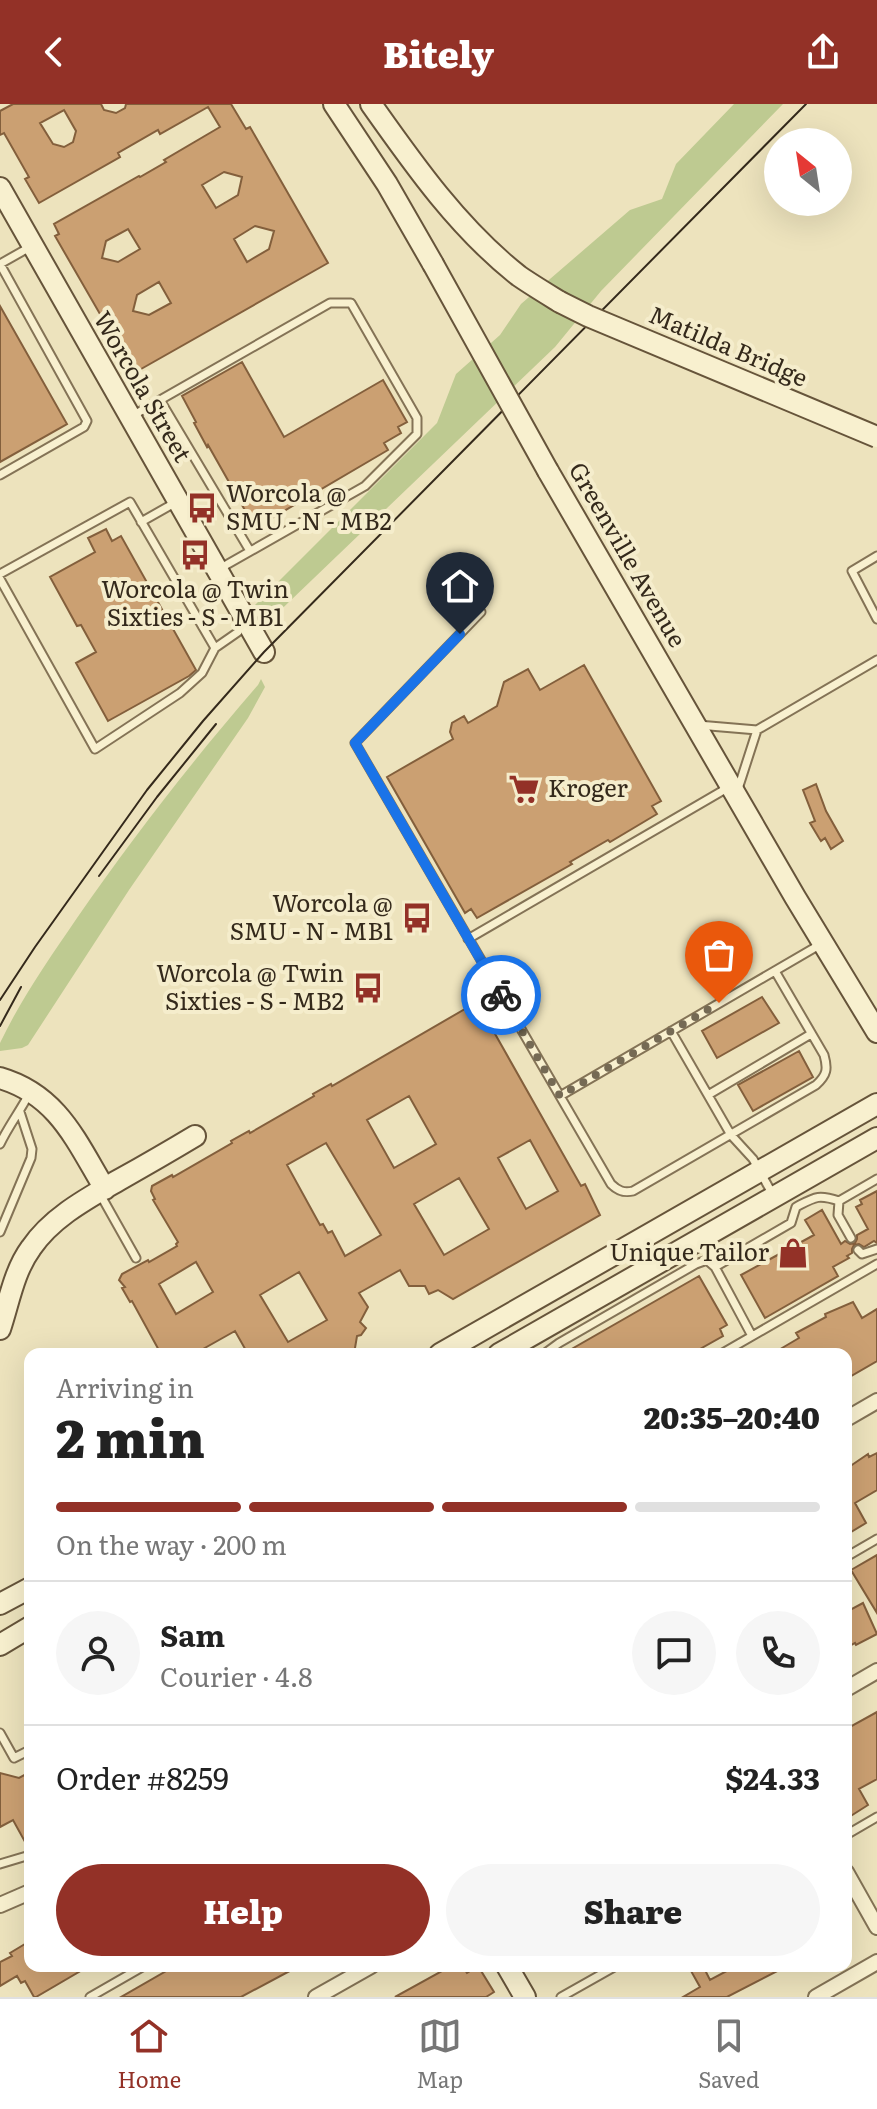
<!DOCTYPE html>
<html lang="en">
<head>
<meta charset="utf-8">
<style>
  :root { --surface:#fff; --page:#f6f6f6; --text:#222; --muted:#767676; --line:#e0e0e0; --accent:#933127 }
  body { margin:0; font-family:Literata,serif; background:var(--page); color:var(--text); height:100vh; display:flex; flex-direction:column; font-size:30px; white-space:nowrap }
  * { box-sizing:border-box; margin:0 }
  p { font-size:26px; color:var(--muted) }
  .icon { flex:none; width:44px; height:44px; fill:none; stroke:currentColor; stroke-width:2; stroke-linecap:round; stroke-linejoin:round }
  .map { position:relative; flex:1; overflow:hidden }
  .drawer { position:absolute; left:24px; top:1244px; width:828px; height:624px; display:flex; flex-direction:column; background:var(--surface); border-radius:16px; box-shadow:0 8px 32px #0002 }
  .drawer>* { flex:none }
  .needle { width:52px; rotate:330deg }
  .fabs { position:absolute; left:764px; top:24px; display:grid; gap:16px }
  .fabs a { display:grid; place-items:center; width:88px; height:88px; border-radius:50%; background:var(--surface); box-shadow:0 8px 32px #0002; font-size:40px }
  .pin { position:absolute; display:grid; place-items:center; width:68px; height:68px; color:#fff; margin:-82px -34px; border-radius:50% 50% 50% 0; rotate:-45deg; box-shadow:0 0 8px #0007 }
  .pin .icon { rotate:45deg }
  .courier { position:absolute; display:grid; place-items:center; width:80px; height:80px; margin:-40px; border:6px solid #1a73e8; border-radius:50%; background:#fff; color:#222; box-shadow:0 2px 10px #0007 }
  .summary em { font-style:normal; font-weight:800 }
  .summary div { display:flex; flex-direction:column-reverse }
  .summary { display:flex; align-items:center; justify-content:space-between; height:136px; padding:0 32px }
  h1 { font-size:52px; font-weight:800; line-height:60px }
  .bar { display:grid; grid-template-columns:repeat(4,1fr); gap:12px 8px; align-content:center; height:96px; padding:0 32px }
  .bar i { height:10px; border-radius:6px; background:var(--line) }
  .bar .selected { background:var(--accent) }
  .bar p { grid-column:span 4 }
  .line { display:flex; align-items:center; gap:20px; padding:0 32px; border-top:2px solid var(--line) }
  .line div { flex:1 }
  .round { display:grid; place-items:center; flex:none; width:84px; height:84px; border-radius:42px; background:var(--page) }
  .primary-button { display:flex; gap:16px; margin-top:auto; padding:16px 32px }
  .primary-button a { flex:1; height:92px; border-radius:48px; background:var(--accent); color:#fff; font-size:32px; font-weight:800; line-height:92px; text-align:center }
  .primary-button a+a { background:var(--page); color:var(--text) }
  header { display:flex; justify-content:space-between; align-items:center; height:104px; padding:0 32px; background:var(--accent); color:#fff; font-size:36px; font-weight:800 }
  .tabs { display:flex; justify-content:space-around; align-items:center; height:112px; border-top:2px solid var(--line); background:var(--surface); font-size:22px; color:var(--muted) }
  .tabs a { display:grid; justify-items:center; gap:4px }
  .tabs .selected { color:var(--accent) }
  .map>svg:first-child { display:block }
</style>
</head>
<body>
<header><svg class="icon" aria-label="back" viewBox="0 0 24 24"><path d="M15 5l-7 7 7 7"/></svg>Bitely<svg class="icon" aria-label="share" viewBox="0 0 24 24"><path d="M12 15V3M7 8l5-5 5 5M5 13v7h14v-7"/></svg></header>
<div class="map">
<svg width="877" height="1893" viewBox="0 0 877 1893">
  <rect width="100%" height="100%" fill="#ede3bd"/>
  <path fill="#beca91" d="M 734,0 L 783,0 L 601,187 L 555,243 L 265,521 L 254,502 L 437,319 L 456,270 L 500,231 L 521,200 L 630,106 L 662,95 L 676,60 Z
    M 261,575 L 265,583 L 248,614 L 129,786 L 28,941 L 22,944 L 0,947 L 0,939 C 21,895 49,855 77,814 C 133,733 193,656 258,581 Z"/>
  <path fill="#cba072" stroke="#835f3c" stroke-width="2" fill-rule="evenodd" d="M 13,0 L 101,0 L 104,6 L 116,9 L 125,4 L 126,0 L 231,0 L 246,25 L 250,23 L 328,159 L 134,269 L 55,132 L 59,130 L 54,120 L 139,72 L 140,73 L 166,58 L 164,56 L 220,23 L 208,3 L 160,30 L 158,26 L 118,49 L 120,53 L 39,99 L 25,75 L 29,73 L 4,29 L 0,31 L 0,7 ZM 64,6 L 76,27 L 73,38 L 64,43 L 53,40 L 40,19 ZM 224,68 L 242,73 L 238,91 L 216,104 L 202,81 ZM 255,122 L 274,127 L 269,145 L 247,158 L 234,135 ZM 128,125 L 140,145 L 118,158 L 102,154 L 106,137 ZM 159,178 L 171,199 L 149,211 L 133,207 L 137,191 Z
    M 0,202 L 67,320 L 0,358 Z
    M 242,258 L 284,333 L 383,276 L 407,318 L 398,323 L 401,329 L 384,339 L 388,346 L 255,424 L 208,341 L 207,343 L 194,319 L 196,318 L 182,292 Z
    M 106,425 L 112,437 L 121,432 L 196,566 L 189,572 L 108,617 L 76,559 L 96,548 L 81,521 L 77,522 L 50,473 L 95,448 L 88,434 Z
    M 584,561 L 661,697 L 652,702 L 657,710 L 610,738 L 608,736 L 570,758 L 572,760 L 477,814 L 471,805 L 465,809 L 387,673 L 453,635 L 450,628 L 452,619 L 464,612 L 468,619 L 497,602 L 504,578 L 528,565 L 540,586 Z
    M 816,680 L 826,707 L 843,737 L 831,745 L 825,734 L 821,737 L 819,734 L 810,719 L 815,717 L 803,686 Z
    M 762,893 L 779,919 L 717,954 L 702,927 Z
    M 477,898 L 581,1082 L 585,1080 L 600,1111 L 453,1195 L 438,1186 L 429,1190 L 425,1182 L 409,1182 L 400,1166 L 359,1189 L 368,1203 L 360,1218 L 366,1224 L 361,1231 L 357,1232 L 354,1250 L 248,1250 L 235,1227 L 194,1250 L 161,1250 L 132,1197 L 130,1198 L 122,1184 L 125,1183 L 119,1176 L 122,1170 L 148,1156 L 149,1158 L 177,1142 L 176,1140 L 178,1138 L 153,1096 L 155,1095 L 151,1087 L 152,1082 L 172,1071 L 173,1073 L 232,1039 L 231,1037 L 249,1027 L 250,1029 L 314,992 L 313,990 L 331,980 L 332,982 ZM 409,992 L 436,1040 L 394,1064 L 367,1016 ZM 530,1036 L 558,1087 L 526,1105 L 498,1054 ZM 326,1039 L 381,1131 L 345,1152 L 332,1127 L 328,1129 L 323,1120 L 320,1121 L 287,1061 ZM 459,1074 L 489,1125 L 444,1151 L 414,1100 ZM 196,1158 L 213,1188 L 176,1210 L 159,1180 ZM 299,1168 L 327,1216 L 288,1238 L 260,1191 Z
    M 799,947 L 813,973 L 753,1007 L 738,981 Z
    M 877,1087 L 877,1139 L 874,1137 L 864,1143 L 859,1140 L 854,1141 L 852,1145 L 852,1149 L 847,1152 L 849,1154 L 833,1163 L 838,1172 L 765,1214 L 741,1171 L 814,1131 L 805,1116 L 822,1106 L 841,1140 L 845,1137 L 850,1140 L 855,1139 L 857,1135 L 857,1131 L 868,1125 L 856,1103 L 862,1100 L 860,1096 Z
    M 699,1172 L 727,1221 L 720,1225 L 723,1232 L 691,1250 L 563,1250 Z
    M 853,1198 L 862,1214 L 877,1205 L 877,1257 L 846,1275 L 846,1250 L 772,1250 L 799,1234 L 796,1229 L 826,1213 L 825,1210 Z
    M 877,1349 L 877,1386 L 855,1399 L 866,1419 L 846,1431 L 846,1365 L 868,1350 L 869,1353 Z
    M 877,1451 L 877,1509 L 851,1466 Z
    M 863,1499 L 877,1530 L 856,1541 L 855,1539 L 846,1544 L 846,1508 Z
    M 877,1608 L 877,1675 L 859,1685 L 868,1701 L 846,1715 L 846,1625 Z
    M 30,1668 L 30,1745 L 29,1745 L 13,1716 L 0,1723 L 0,1669 L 19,1674 Z
    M 30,1837 L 30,1862 L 89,1862 L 36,1893 L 34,1893 L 25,1877 L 21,1879 L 17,1872 L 0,1882 L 0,1858 L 12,1852 L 10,1849 Z
    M 175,1862 L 299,1862 L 241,1893 L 121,1893 Z
    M 441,1862 L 462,1862 L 467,1869 L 478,1862 L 494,1888 L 486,1893 L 395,1893 L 444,1866 Z
    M 700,1862 L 703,1862 L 710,1876 L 736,1862 L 787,1862 L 727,1893 L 683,1893 L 700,1883 L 691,1867 Z"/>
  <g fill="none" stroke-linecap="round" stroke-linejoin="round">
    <g stroke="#847356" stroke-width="11">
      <path id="lane" d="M 160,296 L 250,447
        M 132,312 L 330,199 L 351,199 L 417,314 L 417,330 L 365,382 L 219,465
        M 0,371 L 84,323 L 87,317 L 0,160 L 30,143
        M 141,418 L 178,397
        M 877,452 L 852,467 L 877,515
        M 0,470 L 130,398 L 215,544
        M 0,475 L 95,645 L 180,589 L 202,569 L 215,544 L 238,528 L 243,518
        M 481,508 L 355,639 L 611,1080 C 618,1087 624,1089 633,1087 L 816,981 C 827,971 828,965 824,951 L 775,867
        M 698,621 L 757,626 L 877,556
        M 738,685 L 757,626
        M 468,835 L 729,683
        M 671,927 L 731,1031 L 753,1055 L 773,1091
        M 708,991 L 811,930
        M 560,992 L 821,840
        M 0,1040 C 9,1021 21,1006 30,988
        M 100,1090 L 136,1154
        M 839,1097 L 838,1111 L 851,1134
        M 0,1128 L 31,1054 L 32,1045 L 20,1008
        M 858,1146 L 862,1150 L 877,1145
        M 715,1163 L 752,1232
        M 544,1250 L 559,1239 L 696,1160 L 707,1156 L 715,1163 L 791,1119 L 796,1103 C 815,1093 818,1090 839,1097 L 877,1075
        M 721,1250 L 877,1160
        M 846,1453 L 877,1435
        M 0,1629 L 14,1654 L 30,1646
        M 846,1731 L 877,1713
        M 0,1760 L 30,1751
        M 90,1893 L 144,1862
        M 561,1893 L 616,1862"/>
    </g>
    <g stroke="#847356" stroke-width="18">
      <path id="street" d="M 846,1315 L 877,1297
        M 846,1585 L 877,1567
        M 846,1768 L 877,1823
        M 0,1801 L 30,1788
        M 316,1893 L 371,1862
        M 816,1893 L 877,1858"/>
    </g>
    <g stroke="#66543a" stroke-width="24">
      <path id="secondary" d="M 334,0 L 387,80 L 433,160
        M 371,0 C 414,61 459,125 519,172 C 532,181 547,190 560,198
        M 0,84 L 264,548
        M 548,367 L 795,793 L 877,928
        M 0,974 C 58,991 76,1037 105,1085
        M 0,1225 C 9,1198 14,1167 31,1144 C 52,1113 88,1094 119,1076 C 144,1062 170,1047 195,1032
        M 440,1250 L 877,1000
        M 499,1250 L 877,1034
        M 0,1500 L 30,1484
        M 0,1541 L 30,1523
        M 507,1862 L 525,1893"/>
    </g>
    <use href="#lane" stroke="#f8f0cf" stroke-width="7"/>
    <use href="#street" stroke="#f8f0cf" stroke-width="14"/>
    <use href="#secondary" stroke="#f8f0cf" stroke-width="20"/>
    <path stroke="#34291b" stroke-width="2" d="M 99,772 L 157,693 L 216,620
      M 0,896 L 35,843 L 147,686 L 203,617 L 264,548 L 806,0
      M 0,922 L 21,883"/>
    <g stroke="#66543a" stroke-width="24" stroke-linecap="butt">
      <path id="secondary-bridge" d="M 433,160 L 548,367
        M 560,198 L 588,212 L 877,333"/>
    </g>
    <use href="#secondary-bridge" stroke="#f8f0cf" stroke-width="20"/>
  </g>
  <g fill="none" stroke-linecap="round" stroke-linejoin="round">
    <path stroke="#756a54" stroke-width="8" stroke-dasharray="0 14.4" d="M 501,891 L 560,992 L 719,899"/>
    <path stroke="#1a73e8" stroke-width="10" d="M 460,530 L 355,639 L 501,891"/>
  </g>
  <defs>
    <g id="bus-bare" transform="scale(2.4)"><path d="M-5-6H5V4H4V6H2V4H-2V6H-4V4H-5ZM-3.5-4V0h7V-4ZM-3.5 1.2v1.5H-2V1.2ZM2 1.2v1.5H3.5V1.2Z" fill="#933127" stroke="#f5edcc" stroke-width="2.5" paint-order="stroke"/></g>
    <g id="supermarket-bare" transform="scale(2.4)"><path d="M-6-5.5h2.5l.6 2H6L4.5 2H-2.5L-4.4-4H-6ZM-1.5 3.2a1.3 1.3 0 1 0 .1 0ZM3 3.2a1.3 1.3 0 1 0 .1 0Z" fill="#933127" stroke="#f5edcc" stroke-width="2.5" paint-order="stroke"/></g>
    <g id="shop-bare" transform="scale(2.4)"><path d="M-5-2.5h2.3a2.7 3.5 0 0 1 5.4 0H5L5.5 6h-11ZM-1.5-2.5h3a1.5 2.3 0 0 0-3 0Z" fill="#933127" stroke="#f5edcc" stroke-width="2.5" paint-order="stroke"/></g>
  </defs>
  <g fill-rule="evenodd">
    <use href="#bus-bare" x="202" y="404"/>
    <use href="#bus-bare" x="195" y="451"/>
    <use href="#supermarket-bare" x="524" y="685"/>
    <use href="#bus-bare" x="417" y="814"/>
    <use href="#bus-bare" x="368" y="884"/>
    <use href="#shop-bare" x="793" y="1149"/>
  </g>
  <g text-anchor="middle" stroke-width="8" stroke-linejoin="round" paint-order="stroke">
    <g font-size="24" fill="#34291b" stroke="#f5edcc">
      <text transform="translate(728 243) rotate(23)" y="8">Matilda Bridge</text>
      <text transform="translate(142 283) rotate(60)" y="8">Worcola Street</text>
      <text transform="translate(627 451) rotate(60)" y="8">Greenville Avenue</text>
    </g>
    <g font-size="24" fill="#34291b" stroke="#f5edcc" text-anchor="end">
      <text x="226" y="398" text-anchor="start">Worcola @<tspan x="226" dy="28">SMU - N - MB2</tspan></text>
      <text x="195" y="494" text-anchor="middle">Worcola @ Twin<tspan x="195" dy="28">Sixties - S - MB1</tspan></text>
      <text x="548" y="693" text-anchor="start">Kroger</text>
      <text x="393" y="808">Worcola @<tspan x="393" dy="28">SMU - N - MB1</tspan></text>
      <text x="344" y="878">Worcola @ Twin<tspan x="344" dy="28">Sixties - S - MB2</tspan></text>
      <text x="769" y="1157">Unique Tailor</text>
    </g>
  </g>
</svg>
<div class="fabs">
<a><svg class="needle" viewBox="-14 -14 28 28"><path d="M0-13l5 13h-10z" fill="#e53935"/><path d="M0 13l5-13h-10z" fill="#767676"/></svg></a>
</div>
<div class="pin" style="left:719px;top:899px;background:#ea580c"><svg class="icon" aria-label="bag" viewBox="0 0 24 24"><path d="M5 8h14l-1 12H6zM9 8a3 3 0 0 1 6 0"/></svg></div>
<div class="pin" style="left:460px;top:530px;background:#1f2937"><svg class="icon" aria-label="home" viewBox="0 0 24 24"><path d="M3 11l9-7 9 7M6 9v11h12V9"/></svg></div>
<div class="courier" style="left:501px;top:891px"><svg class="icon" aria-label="bike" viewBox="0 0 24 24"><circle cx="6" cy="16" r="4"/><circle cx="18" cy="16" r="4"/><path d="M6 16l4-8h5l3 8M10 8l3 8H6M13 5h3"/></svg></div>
<section class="drawer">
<div class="summary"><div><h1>2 min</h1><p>Arriving in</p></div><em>20:35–20:40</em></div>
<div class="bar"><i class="selected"></i><i class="selected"></i><i class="selected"></i><i></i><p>On the way · 200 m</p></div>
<div class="line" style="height:144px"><a class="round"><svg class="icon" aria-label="person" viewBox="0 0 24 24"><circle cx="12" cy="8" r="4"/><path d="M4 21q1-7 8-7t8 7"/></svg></a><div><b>Sam</b><p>Courier · 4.8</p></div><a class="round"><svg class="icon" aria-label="chat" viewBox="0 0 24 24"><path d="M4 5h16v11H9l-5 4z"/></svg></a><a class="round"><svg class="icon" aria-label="phone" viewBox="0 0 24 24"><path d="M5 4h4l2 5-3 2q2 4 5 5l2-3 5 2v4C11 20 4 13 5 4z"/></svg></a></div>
<div class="line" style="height:104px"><div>Order #8259</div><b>$24.33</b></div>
<div class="primary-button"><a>Help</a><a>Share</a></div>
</section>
</div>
<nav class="tabs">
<a class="selected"><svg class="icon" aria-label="home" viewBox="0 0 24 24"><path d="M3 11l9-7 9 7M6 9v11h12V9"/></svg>Home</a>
<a><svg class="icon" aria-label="map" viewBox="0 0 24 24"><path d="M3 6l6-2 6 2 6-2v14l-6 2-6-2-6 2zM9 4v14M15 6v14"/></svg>Map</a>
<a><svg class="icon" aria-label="saved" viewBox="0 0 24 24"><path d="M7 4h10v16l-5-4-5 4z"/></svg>Saved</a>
</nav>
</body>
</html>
